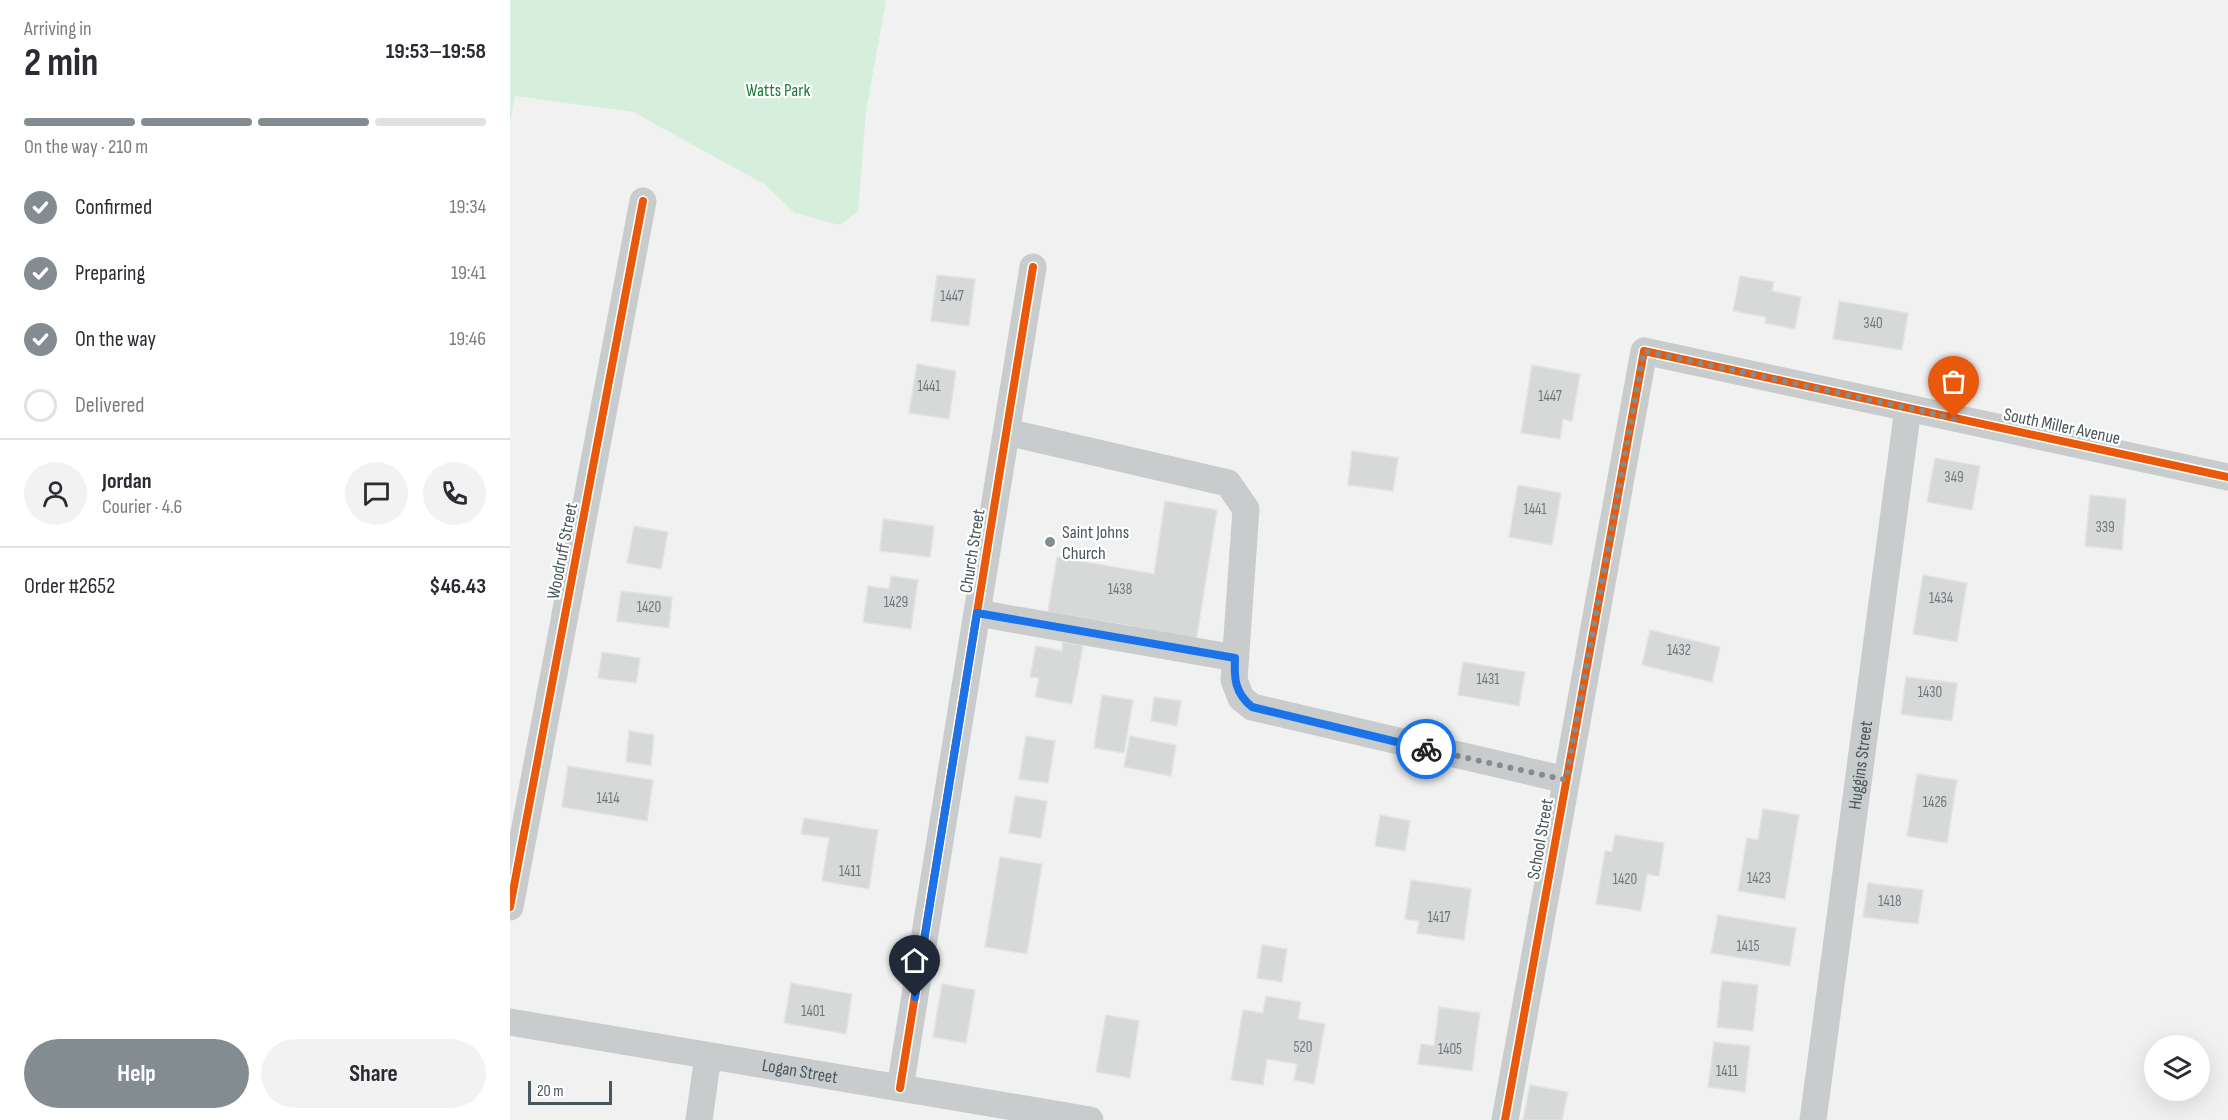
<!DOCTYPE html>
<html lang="en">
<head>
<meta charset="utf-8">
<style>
  :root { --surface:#fff; --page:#f2f2f3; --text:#2b2b33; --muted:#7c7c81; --line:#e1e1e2; --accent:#838c91 }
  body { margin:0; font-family:"Sofia Sans Condensed",sans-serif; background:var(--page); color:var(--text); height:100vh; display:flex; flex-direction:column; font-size:22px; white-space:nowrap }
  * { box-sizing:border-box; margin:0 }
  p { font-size:20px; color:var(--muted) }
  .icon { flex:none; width:33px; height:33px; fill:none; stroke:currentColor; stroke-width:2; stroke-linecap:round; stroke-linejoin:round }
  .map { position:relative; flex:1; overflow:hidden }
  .panel { display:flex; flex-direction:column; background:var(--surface); width:510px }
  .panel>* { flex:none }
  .controls { position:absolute; left:1634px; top:1035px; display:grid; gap:12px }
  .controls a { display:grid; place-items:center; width:66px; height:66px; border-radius:50%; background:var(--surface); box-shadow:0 6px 24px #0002; font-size:30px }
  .scale { position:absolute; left:18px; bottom:15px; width:84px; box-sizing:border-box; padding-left:6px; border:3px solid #48565d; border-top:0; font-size:16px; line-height:21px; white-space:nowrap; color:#48565d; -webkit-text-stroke:4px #fff; paint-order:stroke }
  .pin { position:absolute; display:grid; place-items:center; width:51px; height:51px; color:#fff; margin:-62px -26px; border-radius:50% 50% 50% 0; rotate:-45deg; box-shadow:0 0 6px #0007 }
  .pin .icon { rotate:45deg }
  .courier { position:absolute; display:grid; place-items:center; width:60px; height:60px; margin:-30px; border:4px solid #1a73e8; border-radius:50%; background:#fff; color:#222; box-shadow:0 2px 8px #0007 }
  .overview em { font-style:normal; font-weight:700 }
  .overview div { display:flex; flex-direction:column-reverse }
  .overview { display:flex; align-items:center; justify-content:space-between; height:102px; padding:0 24px }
  h1 { font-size:39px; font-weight:700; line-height:45px }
  .bar { display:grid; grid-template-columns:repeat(4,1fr); gap:9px 6px; align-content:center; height:72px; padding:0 24px }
  .bar i { height:8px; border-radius:4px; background:var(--line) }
  .bar .on { background:var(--accent) }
  .bar p { grid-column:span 4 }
  .line { display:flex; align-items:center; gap:15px; padding:0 24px; border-top:2px solid var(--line) }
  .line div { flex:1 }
  .round { display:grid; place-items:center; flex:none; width:63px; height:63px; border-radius:32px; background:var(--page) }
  ol { padding:0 24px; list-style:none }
  li { display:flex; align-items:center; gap:18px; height:66px }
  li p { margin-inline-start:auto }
  li .icon { padding:6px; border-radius:50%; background:var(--accent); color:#fff; stroke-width:4 }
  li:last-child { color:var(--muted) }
  li i { width:33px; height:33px; border:3px solid var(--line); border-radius:50% }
  .cta { display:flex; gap:12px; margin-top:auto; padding:12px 24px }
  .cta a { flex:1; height:69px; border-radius:36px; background:var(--accent); color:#fff; font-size:24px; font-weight:700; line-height:69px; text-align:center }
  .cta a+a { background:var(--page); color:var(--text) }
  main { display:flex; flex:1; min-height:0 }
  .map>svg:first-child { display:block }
</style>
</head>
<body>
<main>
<section class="panel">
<div class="overview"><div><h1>2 min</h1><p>Arriving in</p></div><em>19:53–19:58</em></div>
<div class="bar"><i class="on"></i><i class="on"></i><i class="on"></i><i></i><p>On the way · 210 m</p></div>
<ol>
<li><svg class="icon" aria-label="check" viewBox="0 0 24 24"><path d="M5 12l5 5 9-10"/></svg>Confirmed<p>19:34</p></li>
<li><svg class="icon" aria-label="check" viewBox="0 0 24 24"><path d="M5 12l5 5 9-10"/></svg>Preparing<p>19:41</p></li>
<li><svg class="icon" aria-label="check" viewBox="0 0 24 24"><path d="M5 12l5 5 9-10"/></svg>On the way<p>19:46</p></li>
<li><i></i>Delivered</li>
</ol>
<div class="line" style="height:108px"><a class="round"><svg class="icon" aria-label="person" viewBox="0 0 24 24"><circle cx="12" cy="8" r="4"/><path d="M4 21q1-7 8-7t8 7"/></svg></a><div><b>Jordan</b><p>Courier · 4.6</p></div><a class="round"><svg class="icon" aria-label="chat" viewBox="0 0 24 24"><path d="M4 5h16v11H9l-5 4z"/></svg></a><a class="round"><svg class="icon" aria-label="phone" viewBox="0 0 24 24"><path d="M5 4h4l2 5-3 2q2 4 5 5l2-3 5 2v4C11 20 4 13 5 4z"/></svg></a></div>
<div class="line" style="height:78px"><div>Order #2652</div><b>$46.43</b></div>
<div class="cta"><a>Help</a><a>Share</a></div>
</section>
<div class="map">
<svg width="1718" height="1120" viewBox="0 0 1718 1120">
  <rect width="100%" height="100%" fill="#f1f1f1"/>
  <path fill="#d6efdc" d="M 0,0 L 376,0 L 356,112 L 348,211 L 330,225 L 285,213 L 254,184 L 123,112 L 5,96 L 0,123 Z"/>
  <path fill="#d7d9d9" stroke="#e2e3e4" stroke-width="1.5" d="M 427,275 L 465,279 L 459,326 L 421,321 Z
    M 1230,276 L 1264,282 L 1262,291 L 1291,297 L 1285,329 L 1255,323 L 1256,317 L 1223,311 Z
    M 1329,301 L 1398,313 L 1392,350 L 1323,339 Z
    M 407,364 L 446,371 L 439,419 L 399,413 Z
    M 1022,365 L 1070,374 L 1062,421 L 1053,419 L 1050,439 L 1011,433 Z
    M 842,451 L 888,458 L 883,491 L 838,485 Z
    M 1425,458 L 1470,466 L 1462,510 L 1417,502 Z
    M 1008,485 L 1051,493 L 1042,545 L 999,537 Z
    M 1580,495 L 1616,499 L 1612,550 L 1575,546 Z
    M 655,501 L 707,510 L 686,642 L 620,631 L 621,626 L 538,612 L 547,557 L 644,574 Z
    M 373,519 L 424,526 L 420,557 L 370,551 Z
    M 124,526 L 158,532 L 151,569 L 117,563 Z
    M 1413,575 L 1457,583 L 1447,642 L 1403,634 Z
    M 381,576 L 408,580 L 401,629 L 353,622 L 358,586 L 379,589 Z
    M 111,591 L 162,597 L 159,628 L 107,621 Z
    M 1140,630 L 1210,647 L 1202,682 L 1132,665 Z
    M 553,642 L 573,645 L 562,704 L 525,697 L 529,678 L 520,677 L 526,646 L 552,651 Z
    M 92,652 L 130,658 L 126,683 L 88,678 Z
    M 953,662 L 1015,672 L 1009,706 L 948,695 Z
    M 1396,677 L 1447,683 L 1442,721 L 1391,714 Z
    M 592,695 L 623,700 L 614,753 L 584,748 Z
    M 644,697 L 671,701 L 667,726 L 641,721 Z
    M 119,731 L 144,735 L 141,765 L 116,762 Z
    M 516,736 L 545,741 L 538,783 L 509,779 Z
    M 620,736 L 666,745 L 661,776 L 614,767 Z
    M 58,766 L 143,780 L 137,821 L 52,807 Z
    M 1407,774 L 1447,780 L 1437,843 L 1397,836 Z
    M 505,796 L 537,801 L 531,838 L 499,833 Z
    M 1253,809 L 1289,815 L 1275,899 L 1228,891 L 1237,838 L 1248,840 Z
    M 870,815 L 900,821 L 895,851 L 865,846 Z
    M 294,818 L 368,830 L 359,889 L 312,881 L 319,838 L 291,834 Z
    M 1105,835 L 1154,843 L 1149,876 L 1137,874 L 1131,911 L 1086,904 L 1095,851 L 1102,852 Z
    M 490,857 L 532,864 L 517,954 L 475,947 Z
    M 901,880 L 961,889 L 954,940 L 907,933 L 909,921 L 895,919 Z
    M 1358,883 L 1413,890 L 1408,924 L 1353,917 Z
    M 1208,915 L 1286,928 L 1280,966 L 1201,953 Z
    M 752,945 L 777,949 L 772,982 L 747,978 Z
    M 1212,981 L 1248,985 L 1243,1031 L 1207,1027 Z
    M 281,983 L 342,994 L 336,1034 L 274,1023 Z
    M 432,984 L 465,990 L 456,1043 L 423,1037 Z
    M 756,996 L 791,1002 L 788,1019 L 815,1024 L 804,1084 L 784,1080 L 787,1064 L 757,1059 L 753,1085 L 721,1080 L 733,1010 L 753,1013 Z
    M 929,1007 L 970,1013 L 962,1071 L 908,1064 L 911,1044 L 924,1046 Z
    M 596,1015 L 629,1021 L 620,1078 L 586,1072 Z
    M 1204,1042 L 1240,1046 L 1235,1092 L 1198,1087 Z
    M 1020,1085 L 1058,1092 L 1052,1120 L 1013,1120 Z"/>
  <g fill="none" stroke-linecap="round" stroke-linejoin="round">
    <g stroke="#c8cccd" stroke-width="27">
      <path d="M 497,432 L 718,483 L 736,509 L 724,680 L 731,698 L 742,707 L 1056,780"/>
      <path d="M 467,613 L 725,658"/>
      <path d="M 0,907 L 133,201"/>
      <path id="s1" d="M 0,1022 L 580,1120"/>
      <path d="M 390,1088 L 523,267"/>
      <path d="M 189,1120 L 198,1056"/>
      <path d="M 995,1120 L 1134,351 L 1718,477"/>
      <path id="s2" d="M 1303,1120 L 1398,408"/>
    </g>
    <g stroke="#fff" stroke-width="11">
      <path id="cycleway" d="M 0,907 L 133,201
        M 390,1088 L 523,267
        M 995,1120 L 1134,351 L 1718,477"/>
    </g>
    <use href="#cycleway" stroke="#e8590c" stroke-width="8"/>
  </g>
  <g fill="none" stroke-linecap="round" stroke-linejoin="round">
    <path stroke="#838c91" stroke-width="6" stroke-dasharray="0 10.8" d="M 916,749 L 1056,780 L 1134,351 L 1444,418"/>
    <path stroke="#1a73e8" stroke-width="8" d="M 405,997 L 467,613 L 725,658 C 724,679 725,693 742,707 L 916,749"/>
  </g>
  <circle fill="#838c91" stroke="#fff" stroke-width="2" cx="540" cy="542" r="6"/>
  <g text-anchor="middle" stroke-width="4.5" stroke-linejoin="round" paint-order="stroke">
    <g font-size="15" fill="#6d787d">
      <text x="442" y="301">1447</text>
      <text x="1363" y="328">340</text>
      <text x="419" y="391">1441</text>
      <text x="1040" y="401">1447</text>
      <text x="1444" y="482">349</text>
      <text x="1025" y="514">1441</text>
      <text x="1595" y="532">339</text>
      <text x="610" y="594">1438</text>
      <text x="1431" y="603">1434</text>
      <text x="386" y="607">1429</text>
      <text x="139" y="612">1420</text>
      <text x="1169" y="655">1432</text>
      <text x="978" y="684">1431</text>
      <text x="1420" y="697">1430</text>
      <text x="98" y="803">1414</text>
      <text x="1425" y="807">1426</text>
      <text x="340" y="876">1411</text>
      <text x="1249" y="883">1423</text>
      <text x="1115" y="884">1420</text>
      <text x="1380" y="906">1418</text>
      <text x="929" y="922">1417</text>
      <text x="1238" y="951">1415</text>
      <text x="303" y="1016">1401</text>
      <text x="793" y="1052">520</text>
      <text x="940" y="1054">1405</text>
      <text x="1217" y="1076">1411</text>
    </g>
    <g font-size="18" fill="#1a7d3c" stroke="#fff">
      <text x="268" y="96">Watts Park</text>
    </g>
    <g font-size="18" fill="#48565d" stroke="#fff">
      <text transform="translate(1552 426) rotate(12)" y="6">South Miller Avenue</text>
      <text transform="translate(52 551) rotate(-79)" y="6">Woodruff Street</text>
      <text transform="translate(462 551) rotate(-81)" y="6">Church Street</text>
      <text dy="6" stroke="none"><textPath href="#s2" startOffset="358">Huggins Street</textPath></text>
      <text transform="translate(1030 839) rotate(-80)" y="6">School Street</text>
      <text dy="6" stroke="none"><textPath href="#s1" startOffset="294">Logan Street</textPath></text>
    </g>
    <g font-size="18" fill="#48565d" stroke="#fff" text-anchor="start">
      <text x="552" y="538">Saint Johns<tspan x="552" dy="21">Church</tspan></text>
    </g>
  </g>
</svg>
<div class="controls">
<a><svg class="icon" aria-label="layers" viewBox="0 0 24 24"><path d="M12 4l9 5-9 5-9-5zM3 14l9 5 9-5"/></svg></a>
</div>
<div class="scale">20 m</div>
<div class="pin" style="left:1444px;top:418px;background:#ea580c"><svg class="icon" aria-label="bag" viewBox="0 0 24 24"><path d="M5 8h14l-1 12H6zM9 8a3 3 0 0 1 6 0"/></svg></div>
<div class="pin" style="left:405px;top:997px;background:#1f2937"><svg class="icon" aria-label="home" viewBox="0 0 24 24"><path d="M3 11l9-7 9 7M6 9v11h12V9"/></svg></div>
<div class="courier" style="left:916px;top:749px"><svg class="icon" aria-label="bike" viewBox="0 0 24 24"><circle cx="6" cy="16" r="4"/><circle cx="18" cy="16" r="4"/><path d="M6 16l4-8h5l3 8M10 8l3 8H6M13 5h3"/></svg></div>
</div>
</main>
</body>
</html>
